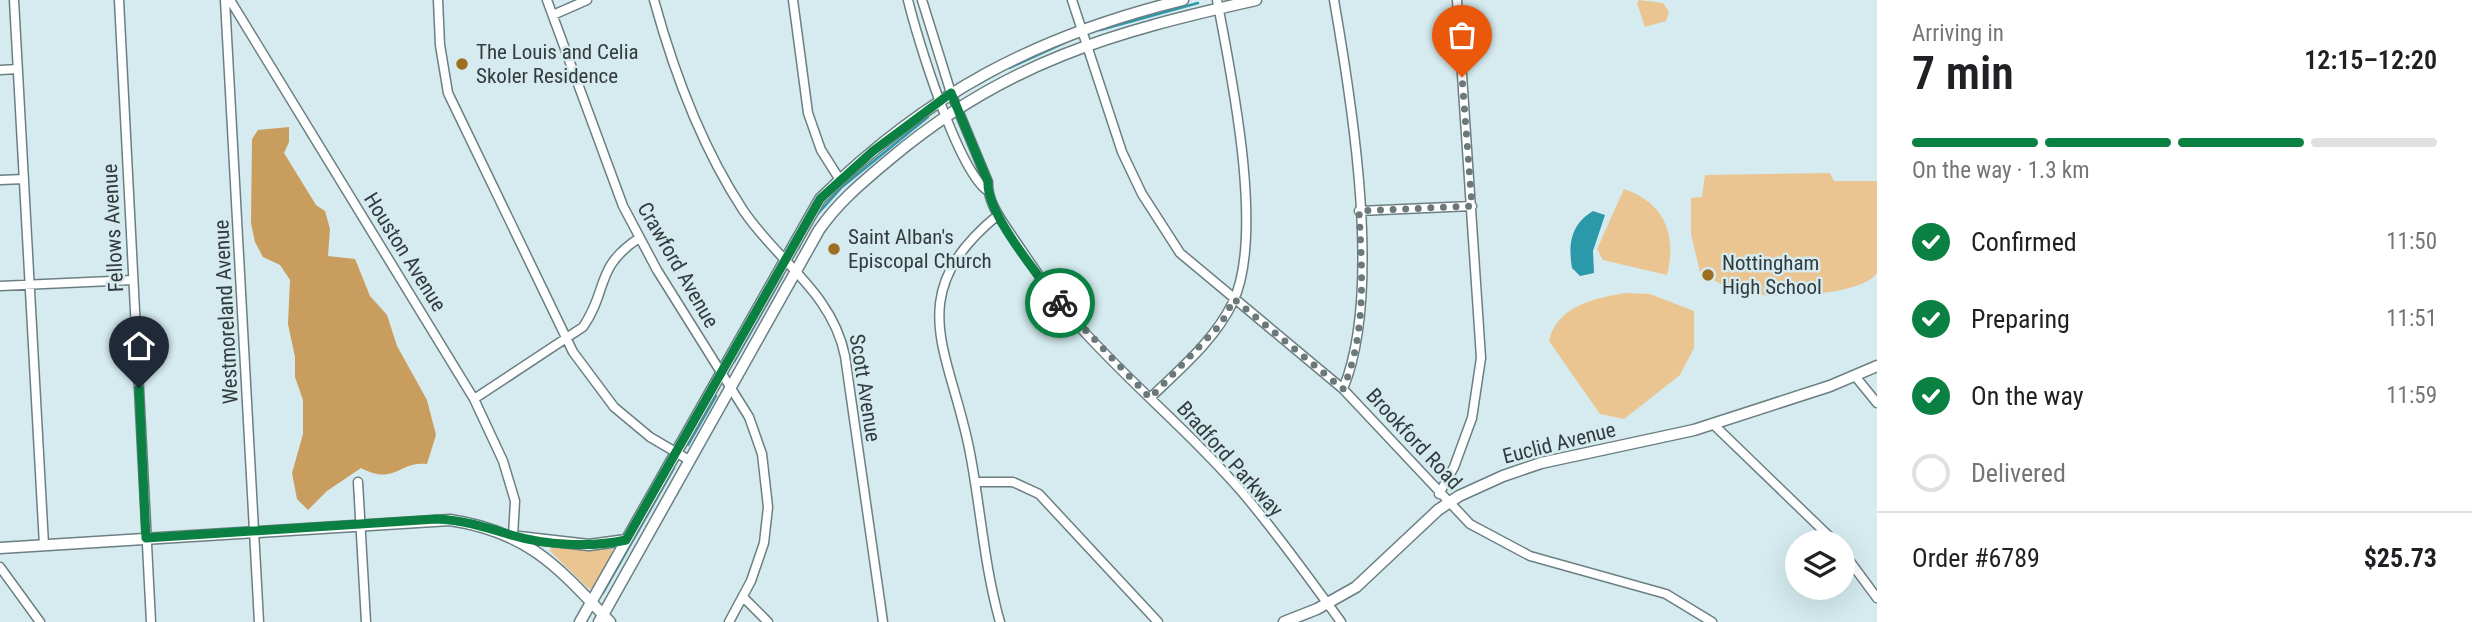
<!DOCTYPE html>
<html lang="en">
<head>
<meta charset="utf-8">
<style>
  :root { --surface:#fff; --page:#f6f6f6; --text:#202124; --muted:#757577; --line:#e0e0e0; --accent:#0b8043 }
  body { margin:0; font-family:"Roboto Condensed",sans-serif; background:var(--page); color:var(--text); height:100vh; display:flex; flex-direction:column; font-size:26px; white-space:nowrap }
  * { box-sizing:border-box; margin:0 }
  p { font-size:23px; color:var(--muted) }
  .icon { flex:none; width:38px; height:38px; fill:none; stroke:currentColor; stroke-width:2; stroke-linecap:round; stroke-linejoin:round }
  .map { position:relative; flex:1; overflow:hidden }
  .drawer { display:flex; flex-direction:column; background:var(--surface); width:595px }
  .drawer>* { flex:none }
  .tools { position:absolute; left:1785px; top:530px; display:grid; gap:14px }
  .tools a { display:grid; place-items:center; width:70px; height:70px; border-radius:50%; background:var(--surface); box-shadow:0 7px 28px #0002; font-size:35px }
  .pin { position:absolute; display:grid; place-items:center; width:60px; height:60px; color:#fff; margin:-72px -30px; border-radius:50% 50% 50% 0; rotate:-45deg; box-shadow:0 0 7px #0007 }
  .pin .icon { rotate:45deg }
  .courier { position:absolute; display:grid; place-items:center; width:70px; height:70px; margin:-35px; border:5px solid #0b8043; border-radius:50%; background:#fff; color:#222; box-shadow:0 2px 9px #0007 }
  .headline em { font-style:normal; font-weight:600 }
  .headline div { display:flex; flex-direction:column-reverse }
  .headline { display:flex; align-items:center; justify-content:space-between; height:119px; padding:0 35px }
  h1 { font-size:46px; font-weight:600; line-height:52px }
  .bar { display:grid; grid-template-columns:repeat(4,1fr); gap:10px 7px; align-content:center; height:84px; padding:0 35px }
  .bar i { height:9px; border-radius:5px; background:var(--line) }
  .bar .selected { background:var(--accent) }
  .bar p { grid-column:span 4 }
  .line { display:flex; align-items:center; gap:18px; padding:0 35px; border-top:2px solid var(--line) }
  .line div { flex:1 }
  ol { padding:0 35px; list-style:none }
  li { display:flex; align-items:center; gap:21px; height:77px }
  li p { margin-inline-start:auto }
  li .icon { padding:7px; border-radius:50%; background:var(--accent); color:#fff; stroke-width:4 }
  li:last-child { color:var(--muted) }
  li i { width:38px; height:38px; border:4px solid var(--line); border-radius:50% }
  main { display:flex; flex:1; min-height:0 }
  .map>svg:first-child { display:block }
</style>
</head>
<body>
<main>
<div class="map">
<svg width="1877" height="622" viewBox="0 0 1877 622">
  <rect width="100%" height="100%" fill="#d5ebef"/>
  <path fill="#eac592" d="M 1639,0 L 1663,3 L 1669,12 L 1666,21 L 1645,27 L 1637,3 Z
    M 1830,173 L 1834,181 L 1877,181 L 1877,273 C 1860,297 1767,299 1739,292 C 1726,289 1712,278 1700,272 L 1691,234 L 1691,198 L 1702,197 L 1705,175 Z
    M 1624,189 C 1665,203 1677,235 1667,275 L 1603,260 L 1597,249 Z
    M 1626,293 L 1650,294 L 1694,311 L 1694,348 L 1680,375 L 1624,419 L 1600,414 L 1549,341 C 1557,306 1594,298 1626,293 Z
    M 552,545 L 609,547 L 613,551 L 594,588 L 589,589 L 550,551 Z"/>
  <path fill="#c99d5d" d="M 289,127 L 289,142 L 284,153 L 316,205 L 325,211 L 330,229 L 328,256 L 355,259 L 370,296 L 387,315 L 397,346 L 427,400 L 436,435 L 427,464 C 398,461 395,486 361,468 L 327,491 L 308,510 L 297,499 L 292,473 L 303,434 L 303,400 L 295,377 L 295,357 L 288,324 L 290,280 L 280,265 L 263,257 L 255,242 L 251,223 L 252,139 L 258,130 Z"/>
  <path fill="#2c99aa" d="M 1593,211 L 1605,215 L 1593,251 L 1594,273 L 1580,276 L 1572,268 C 1568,244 1571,224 1593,211 Z"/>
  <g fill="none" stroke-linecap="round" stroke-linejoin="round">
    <path stroke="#2c99aa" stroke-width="2.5" d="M 1100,30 L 1198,3
      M 1009,68 L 1064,43
      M 978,84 L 1000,72
      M 814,218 L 842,187 L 928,117
      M 798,249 L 806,233
      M 734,362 L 782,277
      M 688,445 L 716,396
      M 603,593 L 674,468"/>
    <g stroke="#6b7f83" stroke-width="11">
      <path id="minor" d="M 14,0 L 44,545
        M 119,0 L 151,622
        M 225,0 L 259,622
        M 230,0 L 474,399 L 503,461 L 515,501 L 513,536
        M 438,0 L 440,45 L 448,93 L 573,352 L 614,407 L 650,437 L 689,460
        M 547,0 L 623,206 L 657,270 L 749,417 L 762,454 L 768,507 L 764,543 L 751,581 L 729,622
        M 654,0 C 674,73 701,146 743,210 C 777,261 832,292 845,356 L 883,622
        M 793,0 L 808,113 L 821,150 L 840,180
        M 908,0 C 917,38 958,171 988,191
        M 922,0 L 951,93 L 988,182 C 987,203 1003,222 1014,239 C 1032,265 1049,292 1070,316 C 1123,378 1188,429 1241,491 C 1277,533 1309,578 1341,622
        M 1072,0 L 1122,152 L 1142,194 L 1180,253 L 1343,389 L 1470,524 L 1530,556 L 1666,594 L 1712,622
        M 1334,0 C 1352,103 1383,293 1343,389
        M 553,15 L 587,0
        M 0,70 L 18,69
        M 0,180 L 24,179
        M 1359,211 L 1472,206
        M 998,215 C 899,296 951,352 970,453 C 981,510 984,566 1000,622
        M 0,286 L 133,280
        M 1855,376 L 1877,403
        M 1150,398 C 1180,369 1215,340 1233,302 C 1265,235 1231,73 1217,0
        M 474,399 L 583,327 C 609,289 594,268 639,238
        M 1713,424 L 1835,542
        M 358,482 L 366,622
        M 975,482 L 1013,482 L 1039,494 L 1158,622
        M 1439,494 L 1454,467 L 1472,418 L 1481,358 L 1457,0
        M 1843,552 L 1877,598
        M 0,567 L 40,622
        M 743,597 L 768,622"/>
    </g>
    <g stroke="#6b7f83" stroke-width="13">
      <path id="tertiary" d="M 519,537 L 589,545 L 626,540
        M 0,548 L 450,520 C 529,532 558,567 610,622
        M 580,622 L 820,199 C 928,93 1036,36 1183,0
        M 599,622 L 819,230 C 839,201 864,181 890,159 C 1005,62 1113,32 1256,0
        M 1284,622 L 1317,609 L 1356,587 L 1438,510 L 1459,496 L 1503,476 L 1541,463 L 1694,430 L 1830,386 L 1877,366"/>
    </g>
    <use href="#minor" stroke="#fff" stroke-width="8"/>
    <use href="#tertiary" stroke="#fff" stroke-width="10"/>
  </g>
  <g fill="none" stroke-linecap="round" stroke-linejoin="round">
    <path stroke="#6c797b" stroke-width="7" stroke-dasharray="0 12.6" d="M 1060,303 L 1150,398 L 1221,324 L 1234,299 L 1343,389 C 1367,332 1362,271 1359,211 L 1472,206 L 1462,77"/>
    <path stroke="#0b8043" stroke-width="9" d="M 139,388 L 146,538 L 436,519 C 463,520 485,527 511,535 C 545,545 591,548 626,540 L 820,199 L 873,151 L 951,93 L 988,182 C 986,213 1040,278 1060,303"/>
  </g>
  <g fill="#9d6e20" stroke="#d5ebef" stroke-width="2.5">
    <circle cx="462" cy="64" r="7"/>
    <circle cx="834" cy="249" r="7"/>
    <circle cx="1708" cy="275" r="7"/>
  </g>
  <g text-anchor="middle" stroke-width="5" stroke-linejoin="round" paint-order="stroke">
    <g font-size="21" fill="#333b3d" stroke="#d5ebef" text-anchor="start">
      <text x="476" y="59">The Louis and Celia<tspan x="476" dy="24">Skoler Residence</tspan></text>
      <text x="848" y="244">Saint Alban's<tspan x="848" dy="24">Episcopal Church</tspan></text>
      <text x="1722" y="270">Nottingham<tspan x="1722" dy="24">High School</tspan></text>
    </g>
    <g font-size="21" fill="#333b3d" stroke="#d5ebef">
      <text transform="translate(113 228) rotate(-93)" y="7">Fellows Avenue</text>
      <text transform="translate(405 252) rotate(58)" y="7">Houston Avenue</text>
      <text transform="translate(678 265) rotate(60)" y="7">Crawford Avenue</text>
      <text transform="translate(226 312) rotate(-93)" y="7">Westmoreland Avenue</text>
      <text transform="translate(865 388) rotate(81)" y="7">Scott Avenue</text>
      <text transform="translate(1414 439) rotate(47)" y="7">Brookford Road</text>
      <text transform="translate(1559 443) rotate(-14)" y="7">Euclid Avenue</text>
      <text transform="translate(1230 459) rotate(48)" y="7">Bradford Parkway</text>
    </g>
  </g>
</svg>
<div class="tools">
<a><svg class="icon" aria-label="layers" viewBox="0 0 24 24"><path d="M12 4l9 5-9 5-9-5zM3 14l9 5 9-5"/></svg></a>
</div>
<div class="pin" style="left:1462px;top:77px;background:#ea580c"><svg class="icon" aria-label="bag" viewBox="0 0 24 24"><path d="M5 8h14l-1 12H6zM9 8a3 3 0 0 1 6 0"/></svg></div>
<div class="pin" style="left:139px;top:388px;background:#1f2937"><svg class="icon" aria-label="home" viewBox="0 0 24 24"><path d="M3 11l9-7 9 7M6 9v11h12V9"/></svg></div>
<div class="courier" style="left:1060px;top:303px"><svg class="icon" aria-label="bike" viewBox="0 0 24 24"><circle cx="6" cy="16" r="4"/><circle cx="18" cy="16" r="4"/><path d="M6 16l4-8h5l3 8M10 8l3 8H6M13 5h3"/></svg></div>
</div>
<section class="drawer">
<div class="headline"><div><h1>7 min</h1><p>Arriving in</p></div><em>12:15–12:20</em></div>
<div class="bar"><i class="selected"></i><i class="selected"></i><i class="selected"></i><i></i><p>On the way · 1.3 km</p></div>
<ol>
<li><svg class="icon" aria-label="check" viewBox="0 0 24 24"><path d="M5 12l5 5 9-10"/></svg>Confirmed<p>11:50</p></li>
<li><svg class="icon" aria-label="check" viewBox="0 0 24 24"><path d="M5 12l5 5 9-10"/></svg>Preparing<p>11:51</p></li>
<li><svg class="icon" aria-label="check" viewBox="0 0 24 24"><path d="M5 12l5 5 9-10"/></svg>On the way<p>11:59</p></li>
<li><i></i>Delivered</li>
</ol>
<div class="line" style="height:91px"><div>Order #6789</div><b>$25.73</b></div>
</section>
</main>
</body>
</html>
